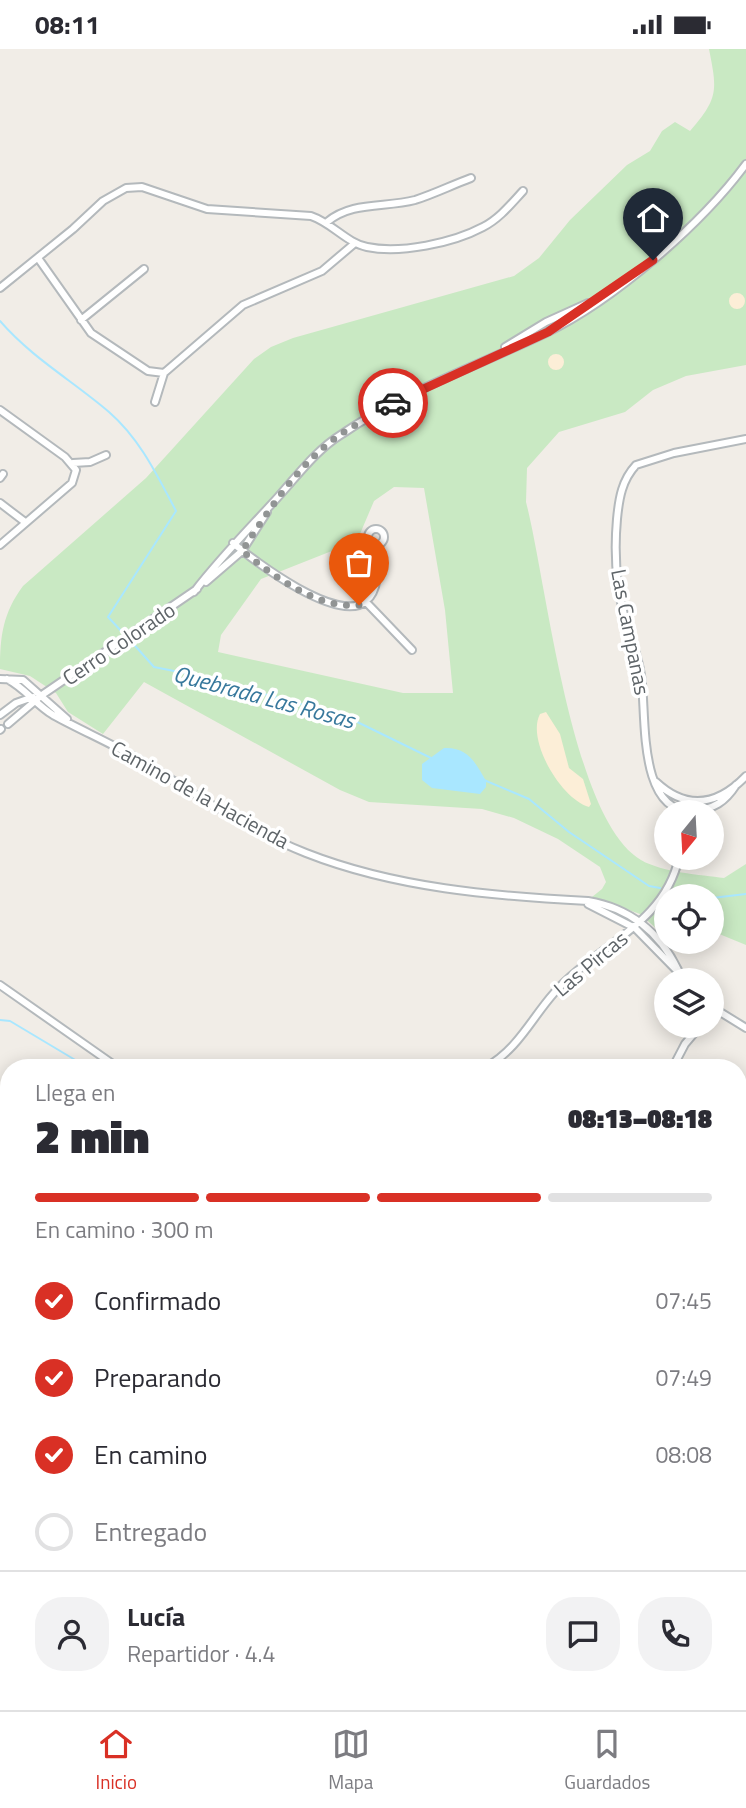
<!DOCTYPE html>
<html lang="es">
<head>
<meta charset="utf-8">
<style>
  :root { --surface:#fff; --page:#f2f2f3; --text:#2b2b33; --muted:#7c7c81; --line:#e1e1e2; --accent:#d93025 }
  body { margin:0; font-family:"Titillium Web",sans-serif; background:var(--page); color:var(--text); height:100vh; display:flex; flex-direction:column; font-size:26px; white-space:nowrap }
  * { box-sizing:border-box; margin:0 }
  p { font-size:23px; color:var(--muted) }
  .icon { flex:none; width:38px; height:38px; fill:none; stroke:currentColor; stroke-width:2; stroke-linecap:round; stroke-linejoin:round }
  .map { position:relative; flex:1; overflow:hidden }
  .panel { position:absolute; left:0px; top:1010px; width:747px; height:653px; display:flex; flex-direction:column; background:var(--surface); border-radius:28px 28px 0 0; box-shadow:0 4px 18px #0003 }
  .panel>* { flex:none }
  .needle { width:46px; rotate:198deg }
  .fabs { position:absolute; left:654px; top:751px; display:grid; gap:14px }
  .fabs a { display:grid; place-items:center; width:70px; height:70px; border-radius:50%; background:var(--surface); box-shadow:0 4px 18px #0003; font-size:35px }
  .pin { position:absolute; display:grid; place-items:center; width:60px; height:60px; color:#fff; margin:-72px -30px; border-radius:50% 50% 50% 0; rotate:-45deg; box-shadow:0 0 7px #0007 }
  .pin .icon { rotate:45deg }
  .courier { position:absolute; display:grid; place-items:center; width:70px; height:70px; margin:-35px; border:5px solid #d93025; border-radius:50%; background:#fff; color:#222; box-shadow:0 2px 9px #0007 }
  .overview em { font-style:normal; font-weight:800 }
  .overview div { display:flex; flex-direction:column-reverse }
  .overview { display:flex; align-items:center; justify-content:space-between; height:119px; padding:0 35px }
  h1 { font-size:46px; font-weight:800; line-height:52px }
  .bar { display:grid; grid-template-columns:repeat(4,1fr); gap:10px 7px; align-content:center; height:84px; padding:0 35px }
  .bar i { height:9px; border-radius:5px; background:var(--line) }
  .bar .active { background:var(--accent) }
  .bar p { grid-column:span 4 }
  .line { display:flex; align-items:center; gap:18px; padding:0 35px; border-top:2px solid var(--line) }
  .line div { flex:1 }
  .round { display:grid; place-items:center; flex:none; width:74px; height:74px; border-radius:28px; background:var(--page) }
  ol { padding:0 35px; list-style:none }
  li { display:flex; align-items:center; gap:21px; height:77px }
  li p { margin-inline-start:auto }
  li .icon { padding:7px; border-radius:50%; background:var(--accent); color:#fff; stroke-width:4 }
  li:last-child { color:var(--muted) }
  li i { width:38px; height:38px; border:4px solid var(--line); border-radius:50% }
  .status { display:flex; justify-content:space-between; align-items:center; height:49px; padding:0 35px; background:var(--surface); direction:ltr }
  .status svg { height:19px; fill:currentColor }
  .menu { display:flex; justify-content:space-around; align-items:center; height:98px; border-top:2px solid var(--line); background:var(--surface); font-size:19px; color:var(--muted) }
  .menu a { display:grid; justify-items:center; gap:4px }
  .menu .active { color:var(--accent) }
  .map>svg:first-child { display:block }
</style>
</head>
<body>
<div class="status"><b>08:11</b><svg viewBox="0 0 49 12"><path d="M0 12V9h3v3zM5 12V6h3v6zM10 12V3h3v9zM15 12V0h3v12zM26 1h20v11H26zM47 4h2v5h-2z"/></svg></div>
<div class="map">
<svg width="746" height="1661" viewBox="0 0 746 1661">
  <rect width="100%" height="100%" fill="#f1ede7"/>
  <path fill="#fff2de" d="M 0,1115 L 9,1124 L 9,1233 L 0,1228 Z"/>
  <path fill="#c9e9c3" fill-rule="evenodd" d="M 709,0 L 746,0 L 746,316 L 686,327 L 653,341 L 625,363 L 559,383 L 527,419 L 526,453 C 547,534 571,770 641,811 C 661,823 701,826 724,829 L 746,815 L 746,896 L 712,882 L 712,847 L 667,847 L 667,889 L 640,865 L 592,848 L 602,840 L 606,833 L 600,818 L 558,790 L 514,769 L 482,760 L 369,753 L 340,741 L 144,633 L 103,685 L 68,663 L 56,644 L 30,627 L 0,620 C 0,587 3,564 23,537 L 146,429 L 254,310 L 271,298 L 293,289 L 514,227 L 539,209 L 570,171 L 627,116 L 650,102 L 662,82 L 675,73 L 690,82 C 719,49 717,41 709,0 ZM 394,438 L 424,439 L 445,561 L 453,644 L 403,644 L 218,603 L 221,586 L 261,530 L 357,492 L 374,452 Z
    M 739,1159 L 746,1159 L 746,1205 L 739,1206 Z
    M 95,1654 L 232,1654 L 228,1661 L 86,1661 Z
    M 523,1654 L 564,1654 L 561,1661 L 521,1661 Z"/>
  <path fill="#fceed7" d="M729 252a8 8 0 1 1 16 0a8 8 0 1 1-16 0Z
    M548 313a8 8 0 1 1 16 0a8 8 0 1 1-16 0Z
    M 546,663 L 560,685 L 569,719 L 583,730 L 591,755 L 589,758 C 561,750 526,691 540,665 Z"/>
  <path fill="#a9e7ff" d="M 444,699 C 468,698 475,713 486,732 L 486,738 L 480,745 L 432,739 L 422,731 L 422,715 Z
    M 0,1228 L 9,1233 L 9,1654 L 95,1654 L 86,1661 L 0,1661 Z"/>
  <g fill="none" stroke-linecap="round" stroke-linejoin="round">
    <path stroke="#a9e7ff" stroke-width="2" d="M 0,272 C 32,309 73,332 109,363 C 140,390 157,426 176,462 L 108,568 L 125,586
      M 129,590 L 154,618 L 199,627 L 347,668 L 431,709
      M 484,731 L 529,750 L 569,783 L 649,837 L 660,839
      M 671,842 L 692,847
      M 712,849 L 746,845
      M 0,971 L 10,972 L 87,1018
      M 738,1135 L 746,1136
      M 215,1661 L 218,1654"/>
    <g stroke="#b4b9bc" stroke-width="10">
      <path id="minor" d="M 327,173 C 352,152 385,159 415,151 C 434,145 452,136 471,129
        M 38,209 L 91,284 L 148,322 L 164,324 L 243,256 L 322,222 L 355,194
        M 0,239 L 73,180 L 103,152 L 126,139 L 142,138 L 207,160 L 311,167 C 332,174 347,194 367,198 C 400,205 453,194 483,178 C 499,170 511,155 523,142
        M 81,271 L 144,220
        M 505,298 L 546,273 L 588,254
        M 155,353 L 164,324
        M 0,361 L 65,408 L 76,421 L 72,434 L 0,496
        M 73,414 L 90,413 L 106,406
        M 0,429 L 3,425
        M 0,454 L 25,473
        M368 488a8 8 0 1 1 16 0a8 8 0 1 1-16 0Z
        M 233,494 C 254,512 339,576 366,552 C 381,540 377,513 377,496
        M 206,533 L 242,502 L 267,463
        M 194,543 C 220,509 249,480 278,448 C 298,426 316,401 342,385 C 405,342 477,317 546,284 C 614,251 701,176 746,115
        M 366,553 L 412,601
        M 0,630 L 23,631 L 67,670
        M 7,630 C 25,639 36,656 53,666 C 86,684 120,698 152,718 C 202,750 250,782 306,804 C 395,839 493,847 588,852 C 630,859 660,884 678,921
        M 0,666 L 16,654 L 33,648
        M 8,675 L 42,646 L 197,540
        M 0,681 L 1,680
        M 656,733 C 687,762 718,756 746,727
        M 736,736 C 725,753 714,760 693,762 C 636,765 647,661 641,626 C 638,606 631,589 625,570 C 616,537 614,503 617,470 C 619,449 622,431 636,416 L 674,404 L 746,390
        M 588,855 L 635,879 L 686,931
        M 0,936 L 117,1018
        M 712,958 L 746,979
        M 486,1018 C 518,1000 531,970 554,944 C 594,898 665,876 679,808
        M 673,1018 L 685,995 L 701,976
        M 746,1223 L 742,1238 L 746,1254
        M 738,1266 L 746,1289
        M 738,1360 L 746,1357
        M 738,1372 L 746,1369
        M 738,1587 L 746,1587
        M 385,1654 L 395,1661
        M 693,1654 L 694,1661
        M 271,1661 L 271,1660
        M 321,1661 L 324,1654
        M 512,1661 L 514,1654
        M 568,1661 L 571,1654"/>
    </g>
    <g stroke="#b3b8bc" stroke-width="12">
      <path id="secondary" d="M 0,1071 L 9,1078
        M 0,1106 L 9,1114
        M 738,1155 L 746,1156
        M 738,1214 L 746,1213"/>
    </g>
    <use href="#minor" stroke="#fff" stroke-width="6"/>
    <use href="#secondary" stroke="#fff" stroke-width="9"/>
  </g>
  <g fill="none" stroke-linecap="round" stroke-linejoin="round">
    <path stroke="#919494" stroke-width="7" stroke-dasharray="0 12.6" d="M 359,556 C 316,560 274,527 242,502 C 270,459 299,414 341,385 C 358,374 376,364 393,354"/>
    <path stroke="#d93025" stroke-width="9" d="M 393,354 L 548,283 L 653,211"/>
  </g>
  <g text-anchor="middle" stroke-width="7" stroke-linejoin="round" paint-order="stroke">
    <g font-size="21" fill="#5e6468" stroke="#fff">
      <text transform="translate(630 583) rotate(79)" y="7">Las Campanas</text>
      <text transform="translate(119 595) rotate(-34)" y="7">Cerro Colorado</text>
      <text transform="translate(200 746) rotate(29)" y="7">Camino de la Hacienda</text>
      <text transform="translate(591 915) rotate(-40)" y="7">Las Pircas</text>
    </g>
    <g font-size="23" font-style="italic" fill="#37789c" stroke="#fff">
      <text transform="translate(264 648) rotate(15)" y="8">Quebrada Las Rosas</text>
    </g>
  </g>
</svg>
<div class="fabs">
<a><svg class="needle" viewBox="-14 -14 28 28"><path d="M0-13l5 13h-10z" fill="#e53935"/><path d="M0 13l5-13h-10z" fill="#7c7c81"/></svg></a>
<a><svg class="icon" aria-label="locate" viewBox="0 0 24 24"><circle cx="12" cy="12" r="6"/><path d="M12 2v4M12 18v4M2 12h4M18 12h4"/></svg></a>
<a><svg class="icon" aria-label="layers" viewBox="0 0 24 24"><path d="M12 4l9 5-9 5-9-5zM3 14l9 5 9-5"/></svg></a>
</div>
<div class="pin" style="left:359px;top:556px;background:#ea580c"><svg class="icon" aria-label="bag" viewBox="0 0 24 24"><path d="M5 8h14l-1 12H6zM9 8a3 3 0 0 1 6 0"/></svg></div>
<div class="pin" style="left:653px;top:211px;background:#1f2937"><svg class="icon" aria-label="home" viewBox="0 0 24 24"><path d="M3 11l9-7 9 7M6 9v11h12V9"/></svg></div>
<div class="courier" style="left:393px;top:354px"><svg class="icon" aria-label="car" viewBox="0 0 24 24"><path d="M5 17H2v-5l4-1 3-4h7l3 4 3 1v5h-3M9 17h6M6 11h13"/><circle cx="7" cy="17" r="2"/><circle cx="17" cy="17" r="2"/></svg></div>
<section class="panel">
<div class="overview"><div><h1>2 min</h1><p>Llega en</p></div><em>08:13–08:18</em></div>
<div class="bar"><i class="active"></i><i class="active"></i><i class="active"></i><i></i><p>En camino · 300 m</p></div>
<ol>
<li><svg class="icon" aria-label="check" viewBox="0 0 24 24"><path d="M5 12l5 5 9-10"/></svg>Confirmado<p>07:45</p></li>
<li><svg class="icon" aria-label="check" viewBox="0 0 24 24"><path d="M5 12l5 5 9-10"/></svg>Preparando<p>07:49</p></li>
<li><svg class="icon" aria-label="check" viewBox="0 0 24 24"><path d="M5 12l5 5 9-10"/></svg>En camino<p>08:08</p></li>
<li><i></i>Entregado</li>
</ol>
<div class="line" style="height:126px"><a class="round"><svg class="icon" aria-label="person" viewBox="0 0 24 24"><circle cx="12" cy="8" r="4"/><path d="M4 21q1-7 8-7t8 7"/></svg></a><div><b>Lucía</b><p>Repartidor · 4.4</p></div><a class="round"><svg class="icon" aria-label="chat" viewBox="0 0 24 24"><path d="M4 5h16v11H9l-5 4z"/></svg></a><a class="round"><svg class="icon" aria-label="phone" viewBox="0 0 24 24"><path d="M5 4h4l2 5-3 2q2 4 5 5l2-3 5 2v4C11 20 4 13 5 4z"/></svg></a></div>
</section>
</div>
<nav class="menu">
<a class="active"><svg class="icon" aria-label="home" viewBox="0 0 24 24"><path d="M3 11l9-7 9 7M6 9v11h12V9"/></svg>Inicio</a>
<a><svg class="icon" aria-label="map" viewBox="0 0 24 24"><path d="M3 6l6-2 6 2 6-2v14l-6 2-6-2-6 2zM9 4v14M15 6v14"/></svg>Mapa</a>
<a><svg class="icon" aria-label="saved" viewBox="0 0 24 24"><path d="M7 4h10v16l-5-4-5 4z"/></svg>Guardados</a>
</nav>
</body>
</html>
